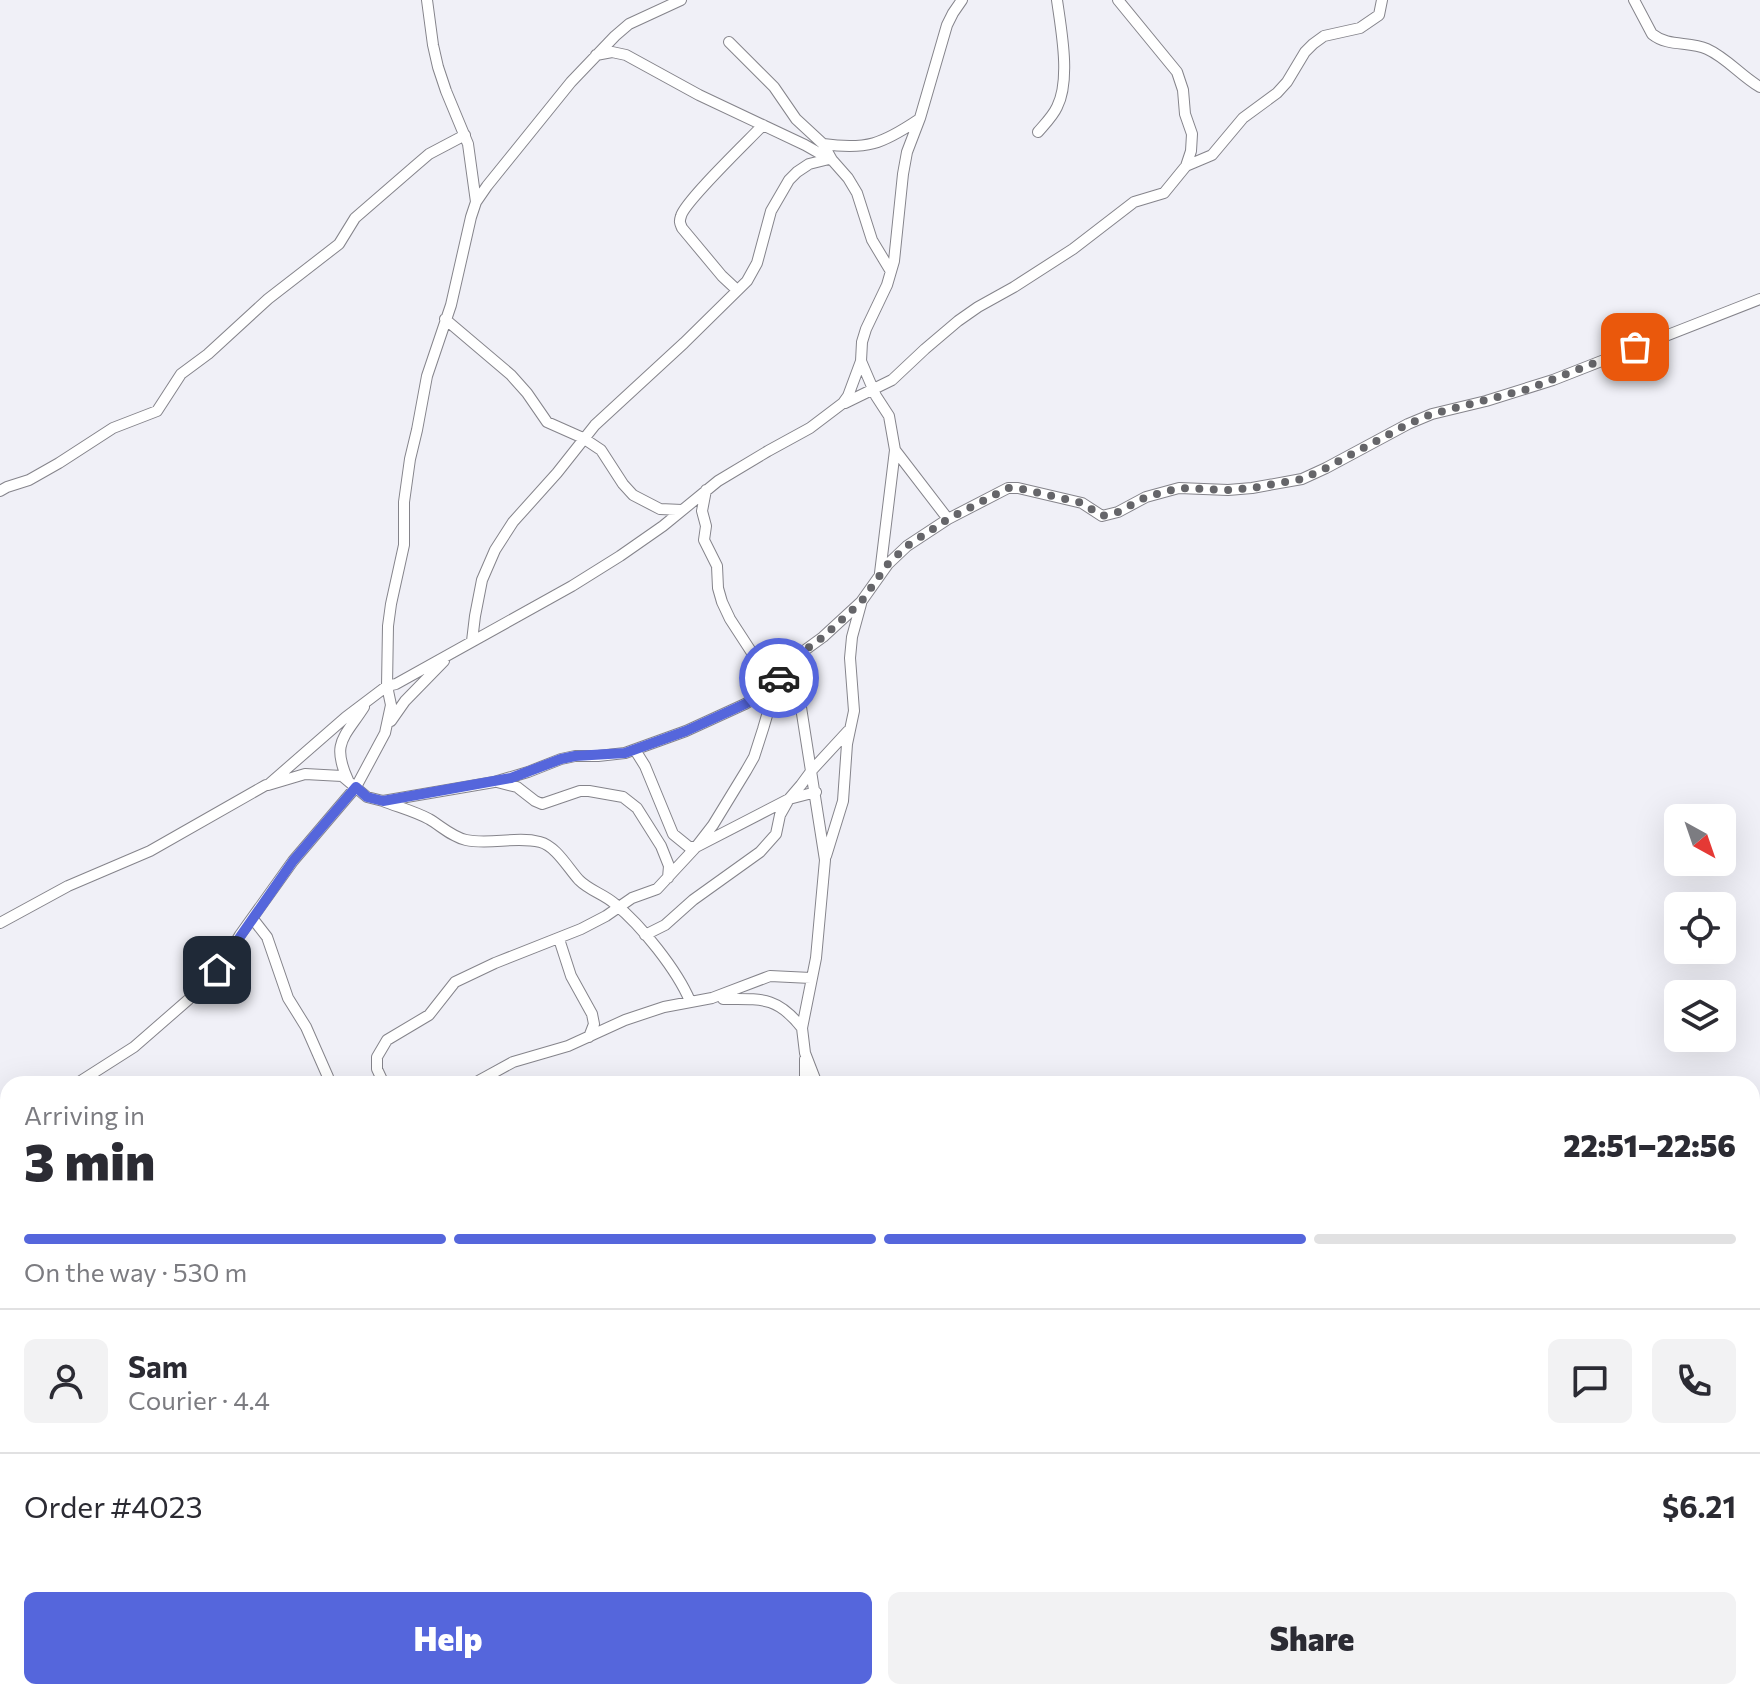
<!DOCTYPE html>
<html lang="en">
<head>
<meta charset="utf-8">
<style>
  :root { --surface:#fff; --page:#f2f2f3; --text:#2b2b33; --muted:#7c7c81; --line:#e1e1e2; --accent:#5566dc }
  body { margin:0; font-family:Commissioner,sans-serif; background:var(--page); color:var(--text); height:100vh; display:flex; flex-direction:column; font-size:30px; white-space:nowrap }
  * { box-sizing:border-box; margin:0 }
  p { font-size:26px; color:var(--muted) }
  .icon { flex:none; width:44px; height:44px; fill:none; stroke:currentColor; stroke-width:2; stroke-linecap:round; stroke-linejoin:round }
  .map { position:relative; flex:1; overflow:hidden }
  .side { position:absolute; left:0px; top:1076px; width:1760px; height:624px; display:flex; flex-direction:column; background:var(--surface); border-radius:24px 24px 0 0; box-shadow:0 8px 32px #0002 }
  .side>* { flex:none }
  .needle { width:52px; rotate:140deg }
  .buttons { position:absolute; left:1664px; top:804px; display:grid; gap:16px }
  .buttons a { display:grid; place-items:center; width:72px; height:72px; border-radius:12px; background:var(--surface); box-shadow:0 8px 32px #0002; font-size:40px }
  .pin { position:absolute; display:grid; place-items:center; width:68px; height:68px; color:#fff; margin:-34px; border-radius:16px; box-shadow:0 4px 12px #0006 }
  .courier { position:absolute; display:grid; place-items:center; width:80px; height:80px; margin:-40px; border:6px solid #5566dc; border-radius:50%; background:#fff; color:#222; box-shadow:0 2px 10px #0007 }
  .overview em { font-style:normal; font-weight:800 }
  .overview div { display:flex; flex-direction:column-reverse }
  .overview { display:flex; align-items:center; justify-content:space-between; height:136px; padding:0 24px }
  h1 { font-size:52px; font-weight:800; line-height:60px }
  .bar { display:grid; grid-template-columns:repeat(4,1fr); gap:12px 8px; align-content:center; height:96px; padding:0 24px }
  .bar i { height:10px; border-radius:6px; background:var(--line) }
  .bar .selected { background:var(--accent) }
  .bar p { grid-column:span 4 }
  .line { display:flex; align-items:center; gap:20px; padding:0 24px; border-top:2px solid var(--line) }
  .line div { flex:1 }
  .round { display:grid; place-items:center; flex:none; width:84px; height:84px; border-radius:12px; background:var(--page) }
  .button { display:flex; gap:16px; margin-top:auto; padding:16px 24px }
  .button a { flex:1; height:92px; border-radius:12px; background:var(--accent); color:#fff; font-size:32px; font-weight:800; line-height:92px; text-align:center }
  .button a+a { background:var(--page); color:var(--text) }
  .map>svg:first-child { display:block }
</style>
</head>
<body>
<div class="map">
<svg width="1760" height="1700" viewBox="0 0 1760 1700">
  <rect width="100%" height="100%" fill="#f0f0f7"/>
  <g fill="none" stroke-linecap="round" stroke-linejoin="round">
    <g stroke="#85848b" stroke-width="12">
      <path id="minor" d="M 427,0 L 433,45 L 438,67 L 446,91 L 468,144 L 476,202
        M 1118,0 L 1177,72 L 1183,90 L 1185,114 L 1192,134 L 1191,151 L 1186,166
        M 1634,0 L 1652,34 C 1668,47 1689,41 1707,49 C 1727,58 1741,76 1760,87
        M 729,42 L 774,87 L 796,119 L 823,144 L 832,160
        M 596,55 L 612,52 L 626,55 L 699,95 L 805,145 L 833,161 L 848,178 L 857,193 L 872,240 L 890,270
        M 1038,132 C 1044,125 1053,116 1057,107 C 1071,80 1061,29 1057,0
        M 823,144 C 867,150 882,144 918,120
        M 737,290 L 722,276 L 682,228 C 680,223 679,222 681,216 C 685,201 749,140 763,125
        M 445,319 L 511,375 L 527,393 L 547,422 L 583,438 L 601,450 L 623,484 L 633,495 L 660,509 L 682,510
        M 861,361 L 876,396 L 889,416 L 895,450 L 948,519
        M 845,403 L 892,380 L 925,349 L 958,321 L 978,307 L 1014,287 L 1073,249 L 1134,202 L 1164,193 L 1186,166 L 1212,155 L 1243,118 L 1277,93 L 1287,82 L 1305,52 L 1313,44 L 1324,36 L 1360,28 L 1379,15 L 1382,0
        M 0,491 L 7,487 L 29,480 L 59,463 L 113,428 L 157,411 L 181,374 L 208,354 L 268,299 L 339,244 L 355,218 L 415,166 L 429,154 L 465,135
        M 880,573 L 895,450
        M 472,641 L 475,616 L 482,580 L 495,550 L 513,522 L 557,473 L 595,425 L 684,343 L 747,281 L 757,263 L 771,211 L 789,180 L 797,172 L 809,164 L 829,159
        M 788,667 L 794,678 L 800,701 L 825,860 L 816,958 L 802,1028 L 805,1053 L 817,1084
        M 391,721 L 405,701 L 444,661
        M 635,750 L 645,766 L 673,834 L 689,847 L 696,847 L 789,799 L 816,792
        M 348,780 C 331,743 344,738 364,707
        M 497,782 L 517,787 L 535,801 L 542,804 L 580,791 L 589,791 L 623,797 L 637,808 L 661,846 L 669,866 L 668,878
        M 268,785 L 305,774 L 342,776 L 367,797 L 383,801 L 494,782 L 528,772 L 561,759 L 575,756 L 598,756 L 625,753 L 686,731 L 745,704 L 769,690 L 801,653 L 823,637 L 861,602 L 888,564 L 907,546 L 948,519 L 1008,488 L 1018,488 L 1082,503 L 1102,516 L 1118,512 L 1146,497 L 1179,488 L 1228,490 L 1252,488 L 1302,479 L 1326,468 L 1408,424 L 1432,414 L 1486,401 L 1553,380 L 1760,299
        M 383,801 C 398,807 414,811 429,819 C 441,826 452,837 466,840 C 490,845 516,836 540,842 C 556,846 568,868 579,880 C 590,891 604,894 615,904 C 641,925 677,970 690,1001
        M 826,856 L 843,801 L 847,744 L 854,711 L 850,658 L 852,637 L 861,604
        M 253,919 L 267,937 L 288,998 L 306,1027 L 328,1077 L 326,1084
        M 0,923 L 68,886 L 150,851 L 266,785 L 268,785 L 346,717 L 387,686 L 396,684 L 572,586 L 620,556 L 663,526 L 718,481 L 768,451 L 810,428 L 843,403 L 848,396 L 861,361 L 862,342 L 866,329 L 887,285 L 894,261 L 903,174 L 907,152 L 920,118 L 947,25 L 953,13 L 962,0
        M 645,935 L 665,925 L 693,900 L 760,852 L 776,834 L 780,815 L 789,799 L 801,785 L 812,770 L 848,731
        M 559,939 L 571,976 L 592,1014 L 594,1024 L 589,1037
        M 723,999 C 761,999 777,996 802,1028
        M 805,1059 L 805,1084
        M 76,1084 L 134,1047 L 204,986 L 224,961 L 240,935 L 293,861 L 356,787 L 385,733 L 391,705 L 387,686 L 388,626 L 391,604 L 404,545 L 404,502 L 410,459 L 417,430 L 427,376 L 451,305 L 471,217 L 476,202 L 487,186 L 571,82 L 615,36 L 629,24 L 681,0
        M 384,1084 L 377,1069 L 377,1057 L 387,1040 L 429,1015 L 455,982 L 495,963 L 581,929 L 606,916 L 632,898 L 657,889 L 696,847 L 713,825 L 746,771 L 754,757 L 763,729 L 768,712 L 769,690 L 756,659 L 730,619 L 722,602 L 718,588 L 717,566 L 704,540 L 706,526 L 702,511 L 706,490
        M 473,1084 L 513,1062 L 568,1046 L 625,1020 L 664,1007 L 712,998 L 770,976 L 811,978
        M 0,1213 L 8,1206
        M 1752,1228 L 1760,1225
        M 0,1429 L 8,1430
        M 0,1510 L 8,1521
        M 0,1532 L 8,1520
        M 0,1537 L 8,1558
        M 0,1668 L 8,1662
        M 73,1692 L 78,1700
        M 492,1700 L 498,1692
        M 508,1700 L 513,1692
        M 612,1700 L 613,1692
        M 831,1700 L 840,1692
        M 963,1700 L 975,1692
        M 1055,1700 L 1058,1692
        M 1211,1700 L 1212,1692"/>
    </g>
    <use href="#minor" stroke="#fff" stroke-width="10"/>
  </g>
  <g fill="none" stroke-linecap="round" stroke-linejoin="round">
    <path stroke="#656569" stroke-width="8" stroke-dasharray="0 14.4" d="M 779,678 L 801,653 L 823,637 L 861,602 L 888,564 L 907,546 L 948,519 L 1008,488 L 1018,488 L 1082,503 L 1102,516 L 1118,512 L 1146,497 L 1179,488 L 1228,490 L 1252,488 L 1302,479 L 1326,468 L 1408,424 L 1432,414 L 1528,389 L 1635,347"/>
    <path stroke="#5566dc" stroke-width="10" d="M 217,970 L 293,861 L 356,787 L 367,797 L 383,801 L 511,778 L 561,759 L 575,756 L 625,753 L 686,731 L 745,704 L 769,690 L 779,678"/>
  </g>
</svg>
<div class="buttons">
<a><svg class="needle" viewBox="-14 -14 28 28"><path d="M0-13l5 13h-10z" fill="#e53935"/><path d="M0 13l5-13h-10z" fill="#7c7c81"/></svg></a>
<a><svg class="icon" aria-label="locate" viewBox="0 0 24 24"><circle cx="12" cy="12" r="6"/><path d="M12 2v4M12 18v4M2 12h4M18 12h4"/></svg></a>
<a><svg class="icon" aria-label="layers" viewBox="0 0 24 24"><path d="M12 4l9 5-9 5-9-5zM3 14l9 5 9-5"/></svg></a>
</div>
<div class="pin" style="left:1635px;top:347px;background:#ea580c"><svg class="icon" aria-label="bag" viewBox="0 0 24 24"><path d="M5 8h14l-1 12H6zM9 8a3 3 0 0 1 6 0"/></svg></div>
<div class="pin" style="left:217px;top:970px;background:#1f2937"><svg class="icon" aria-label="home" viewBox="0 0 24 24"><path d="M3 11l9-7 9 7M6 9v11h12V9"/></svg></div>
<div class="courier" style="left:779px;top:678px"><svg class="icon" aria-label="car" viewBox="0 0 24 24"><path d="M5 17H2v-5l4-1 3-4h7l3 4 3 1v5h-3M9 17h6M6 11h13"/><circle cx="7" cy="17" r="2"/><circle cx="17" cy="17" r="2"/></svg></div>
<section class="side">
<div class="overview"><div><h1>3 min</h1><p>Arriving in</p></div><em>22:51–22:56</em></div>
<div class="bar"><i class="selected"></i><i class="selected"></i><i class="selected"></i><i></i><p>On the way · 530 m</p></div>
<div class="line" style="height:144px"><a class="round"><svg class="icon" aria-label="person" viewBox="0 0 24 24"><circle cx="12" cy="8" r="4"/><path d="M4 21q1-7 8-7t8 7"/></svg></a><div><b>Sam</b><p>Courier · 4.4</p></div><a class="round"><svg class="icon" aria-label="chat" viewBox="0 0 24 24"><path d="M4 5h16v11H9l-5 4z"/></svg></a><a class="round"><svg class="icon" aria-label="phone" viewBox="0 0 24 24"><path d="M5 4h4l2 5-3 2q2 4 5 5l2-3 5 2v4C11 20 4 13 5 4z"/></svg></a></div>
<div class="line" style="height:104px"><div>Order #4023</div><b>$6.21</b></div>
<div class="button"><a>Help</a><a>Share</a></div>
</section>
</div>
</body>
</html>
